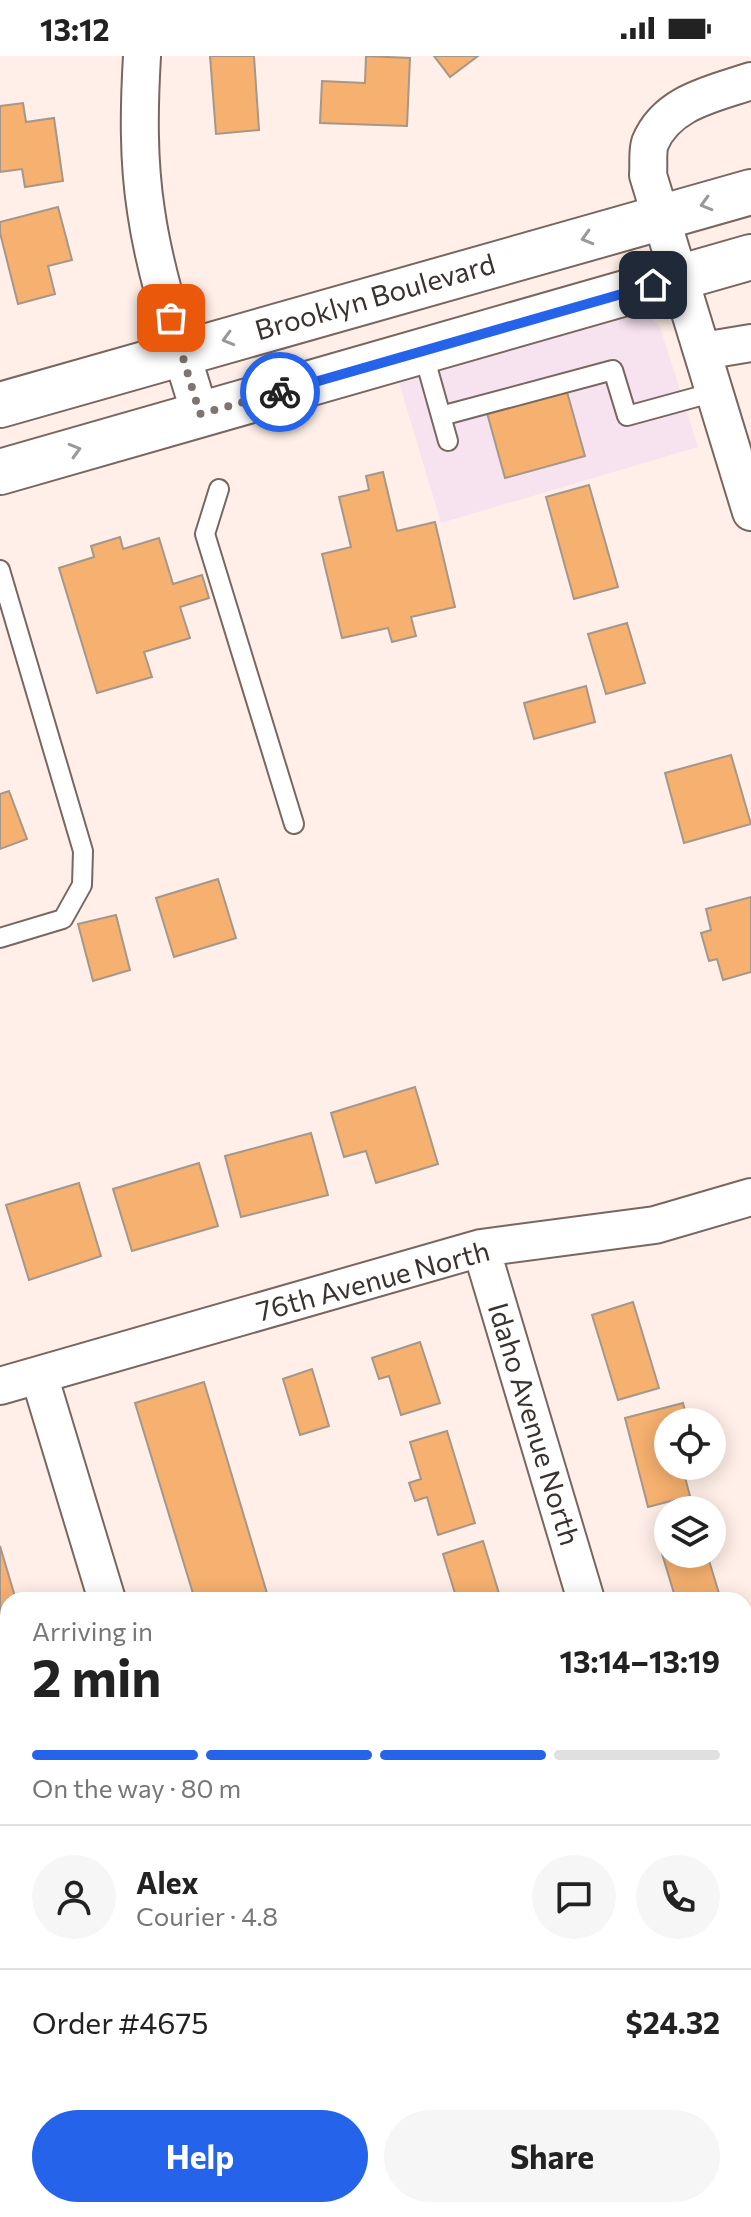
<!DOCTYPE html>
<html lang="en">
<head>
<meta charset="utf-8">
<style>
  :root { --surface:#fff; --page:#f6f6f6; --text:#222; --muted:#767676; --line:#e0e0e0; --accent:#2563eb }
  body { margin:0; font-family:Commissioner,sans-serif; background:var(--page); color:var(--text); height:100vh; display:flex; flex-direction:column; font-size:30px; white-space:nowrap }
  * { box-sizing:border-box; margin:0 }
  p { font-size:26px; color:var(--muted) }
  .icon { flex:none; width:44px; height:44px; fill:none; stroke:currentColor; stroke-width:2; stroke-linecap:round; stroke-linejoin:round }
  .map { position:relative; flex:1; overflow:hidden }
  .side { position:absolute; left:0px; top:1536px; width:752px; height:626px; display:flex; flex-direction:column; background:var(--surface); border-radius:24px 24px 0 0; box-shadow:0 4px 20px #0003 }
  .side>* { flex:none }
  .controls { position:absolute; left:654px; top:1352px; display:grid; gap:16px }
  .controls a { display:grid; place-items:center; width:72px; height:72px; border-radius:50%; background:var(--surface); box-shadow:0 4px 20px #0003; font-size:40px }
  .pin { position:absolute; display:grid; place-items:center; width:68px; height:68px; color:#fff; margin:-34px; border-radius:16px; box-shadow:0 4px 12px #0006 }
  .courier { position:absolute; display:grid; place-items:center; width:80px; height:80px; margin:-40px; border:6px solid #2563eb; border-radius:50%; background:#fff; color:#222; box-shadow:0 2px 10px #0007 }
  .summary em { font-style:normal; font-weight:700 }
  .summary div { display:flex; flex-direction:column-reverse }
  .summary { display:flex; align-items:center; justify-content:space-between; height:136px; padding:0 32px }
  h1 { font-size:52px; font-weight:700; line-height:60px }
  .bar { display:grid; grid-template-columns:repeat(4,1fr); gap:12px 8px; align-content:center; height:96px; padding:0 32px }
  .bar i { height:10px; border-radius:6px; background:var(--line) }
  .bar .selected { background:var(--accent) }
  .bar p { grid-column:span 4 }
  .line { display:flex; align-items:center; gap:20px; padding:0 32px; border-top:2px solid var(--line) }
  .line div { flex:1 }
  .round { display:grid; place-items:center; flex:none; width:84px; height:84px; border-radius:42px; background:var(--page) }
  .button { display:flex; gap:16px; margin-top:auto; padding:16px 32px }
  .button a { flex:1; height:92px; border-radius:48px; background:var(--accent); color:#fff; font-size:32px; font-weight:700; line-height:92px; text-align:center }
  .button a+a { background:var(--page); color:var(--text) }
  .status { display:flex; justify-content:space-between; align-items:center; height:56px; padding:0 40px; background:var(--surface); direction:ltr }
  .status svg { height:22px; fill:currentColor }
  .map>svg:first-child { display:block }
</style>
</head>
<body>
<div class="status"><b>13:12</b><svg viewBox="0 0 49 12"><path d="M0 12V9h3v3zM5 12V6h3v6zM10 12V3h3v9zM15 12V0h3v12zM26 1h20v11H26zM47 4h2v5h-2z"/></svg></div>
<div class="map">
<svg width="751" height="2161" viewBox="0 0 751 2161">
  <rect width="100%" height="100%" fill="#ffefe8"/>
  <path fill="#f7e2f0" d="M 631,252 L 650,260 L 660,271 L 698,391 L 441,467 L 397,320 Z"/>
  <path fill="#f6b06f" stroke="#a5978a" stroke-width="2" d="M 210,0 L 254,0 L 259,74 L 216,78 Z
    M 366,0 L 410,2 L 407,70 L 320,67 L 322,25 L 365,27 Z
    M 434,0 L 478,0 L 450,21 Z
    M 23,47 L 26,66 L 54,62 L 63,125 L 25,131 L 22,113 L 0,116 L 0,50 Z
    M 58,151 L 72,204 L 48,210 L 55,238 L 18,248 L 0,177 L 0,166 Z
    M 567,336 L 585,400 L 505,422 L 487,357 Z
    M 383,416 L 397,475 L 435,466 L 455,551 L 411,561 L 416,580 L 392,586 L 388,572 L 342,582 L 322,498 L 351,491 L 339,441 L 369,434 L 366,420 Z
    M 589,429 L 618,531 L 574,543 L 546,441 Z
    M 120,481 L 123,493 L 159,482 L 173,528 L 202,519 L 209,542 L 180,551 L 190,582 L 144,596 L 152,621 L 97,637 L 59,512 L 94,501 L 91,490 Z
    M 627,567 L 645,627 L 606,638 L 588,578 Z
    M 586,630 L 595,666 L 534,683 L 524,647 Z
    M 731,699 L 751,768 L 684,787 L 665,717 Z
    M 9,735 L 27,783 L 0,793 L 0,738 Z
    M 218,823 L 236,882 L 174,901 L 156,842 Z
    M 751,841 L 751,916 L 723,924 L 717,903 L 709,905 L 701,877 L 711,874 L 706,853 Z
    M 116,859 L 130,914 L 93,925 L 78,868 Z
    M 415,1031 L 438,1108 L 376,1127 L 366,1095 L 344,1101 L 331,1057 Z
    M 311,1077 L 328,1139 L 241,1161 L 225,1100 Z
    M 199,1107 L 218,1170 L 132,1195 L 113,1133 Z
    M 79,1127 L 101,1200 L 29,1224 L 6,1149 Z
    M 633,1246 L 659,1332 L 618,1344 L 592,1259 Z
    M 420,1286 L 440,1347 L 401,1359 L 389,1320 L 379,1323 L 372,1302 Z
    M 312,1313 L 329,1370 L 300,1379 L 283,1323 Z
    M 204,1326 L 269,1544 L 195,1544 L 135,1347 Z
    M 683,1347 L 688,1366 L 668,1366 L 668,1410 L 682,1410 L 690,1440 L 648,1451 L 625,1362 Z
    M 447,1375 L 475,1467 L 438,1479 L 427,1441 L 415,1445 L 409,1427 L 421,1423 L 410,1386 Z
    M 668,1478 L 668,1498 L 707,1498 L 721,1544 L 676,1544 L 657,1481 Z
    M 483,1485 L 501,1544 L 457,1544 L 443,1498 Z
    M 0,1490 L 16,1544 L 8,1544 L 8,1626 L 0,1629 Z
    M 751,1687 L 751,1754 L 744,1756 L 744,1689 Z
    M 8,1723 L 8,1769 L 0,1743 L 0,1726 Z
    M 0,1873 L 8,1899 L 8,1934 L 0,1936 Z
    M 630,2154 L 678,2154 L 681,2161 L 633,2161 Z"/>
  <g fill="none" stroke-linecap="round" stroke-linejoin="round">
    <g stroke="#786760" stroke-width="22">
      <path id="lane" d="M 423,296 L 448,385
        M 441,360 L 613,314 L 627,360 L 715,336
        M 219,433 L 205,478 L 294,768
        M 0,514 L 83,795 L 82,829 L 63,863 L 0,882"/>
    </g>
    <g stroke="#786760" stroke-width="40">
      <path id="street" d="M 142,0 C 139,52 138,103 146,155 C 156,224 180,291 200,358
        M 751,25 C 713,38 667,46 650,87 C 647,96 649,109 648,119 L 751,456
        M 703,295 L 751,287
        M 481,1192 L 586,1544
        M 39,1319 L 107,1544
        M 0,1330 L 481,1192 L 655,1169 L 751,1141
        M 744,2071 L 751,2094
        M 291,2154 L 293,2161"/>
    </g>
    <g stroke="#786760" stroke-width="48">
      <path id="secondary" d="M 0,349 L 751,136
        M 0,416 L 751,201"/>
    </g>
    <use href="#lane" stroke="#fff" stroke-width="18"/>
    <use href="#street" stroke="#fff" stroke-width="36"/>
    <use href="#secondary" stroke="#fff" stroke-width="44"/>
  </g>
  <defs><path id="oneway-chevron" d="M-2-3.5L2.5 0L-2 3.5" fill="none" stroke-width="1.6" stroke-linecap="round" stroke-linejoin="round" transform="scale(2)"/></defs>
  <g stroke="#9c9897">
    <use href="#oneway-chevron" transform="translate(706 148) rotate(164)"/>
    <use href="#oneway-chevron" transform="translate(587 182) rotate(164)"/>
    <use href="#oneway-chevron" transform="translate(228 283) rotate(164)"/>
    <use href="#oneway-chevron" transform="translate(75 394) rotate(-16)"/>
  </g>
  <g fill="none" stroke-linecap="round" stroke-linejoin="round">
    <path stroke="#7e7470" stroke-width="8" stroke-dasharray="0 14.4" d="M 171,262 L 200,358 L 280,336"/>
    <path stroke="#2563eb" stroke-width="10" d="M 280,336 L 653,229"/>
  </g>
  <g text-anchor="middle" stroke-width="6" stroke-linejoin="round" paint-order="stroke">
    <g font-size="28" fill="#39322f" stroke="#fff">
      <text transform="translate(375 241) rotate(-16)" y="10">Brooklyn Boulevard</text>
      <text transform="translate(373 1225) rotate(-15)" y="10">76th Avenue North</text>
      <text transform="translate(534 1368) rotate(73)" y="10">Idaho Avenue North</text>
    </g>
  </g>
</svg>
<div class="controls">
<a><svg class="icon" aria-label="locate" viewBox="0 0 24 24"><circle cx="12" cy="12" r="6"/><path d="M12 2v4M12 18v4M2 12h4M18 12h4"/></svg></a>
<a><svg class="icon" aria-label="layers" viewBox="0 0 24 24"><path d="M12 4l9 5-9 5-9-5zM3 14l9 5 9-5"/></svg></a>
</div>
<div class="pin" style="left:171px;top:262px;background:#ea580c"><svg class="icon" aria-label="bag" viewBox="0 0 24 24"><path d="M5 8h14l-1 12H6zM9 8a3 3 0 0 1 6 0"/></svg></div>
<div class="pin" style="left:653px;top:229px;background:#1f2937"><svg class="icon" aria-label="home" viewBox="0 0 24 24"><path d="M3 11l9-7 9 7M6 9v11h12V9"/></svg></div>
<div class="courier" style="left:280px;top:336px"><svg class="icon" aria-label="bike" viewBox="0 0 24 24"><circle cx="6" cy="16" r="4"/><circle cx="18" cy="16" r="4"/><path d="M6 16l4-8h5l3 8M10 8l3 8H6M13 5h3"/></svg></div>
<section class="side">
<div class="summary"><div><h1>2 min</h1><p>Arriving in</p></div><em>13:14–13:19</em></div>
<div class="bar"><i class="selected"></i><i class="selected"></i><i class="selected"></i><i></i><p>On the way · 80 m</p></div>
<div class="line" style="height:144px"><a class="round"><svg class="icon" aria-label="person" viewBox="0 0 24 24"><circle cx="12" cy="8" r="4"/><path d="M4 21q1-7 8-7t8 7"/></svg></a><div><b>Alex</b><p>Courier · 4.8</p></div><a class="round"><svg class="icon" aria-label="chat" viewBox="0 0 24 24"><path d="M4 5h16v11H9l-5 4z"/></svg></a><a class="round"><svg class="icon" aria-label="phone" viewBox="0 0 24 24"><path d="M5 4h4l2 5-3 2q2 4 5 5l2-3 5 2v4C11 20 4 13 5 4z"/></svg></a></div>
<div class="line" style="height:104px"><div>Order #4675</div><b>$24.32</b></div>
<div class="button"><a>Help</a><a>Share</a></div>
</section>
</div>
</body>
</html>
